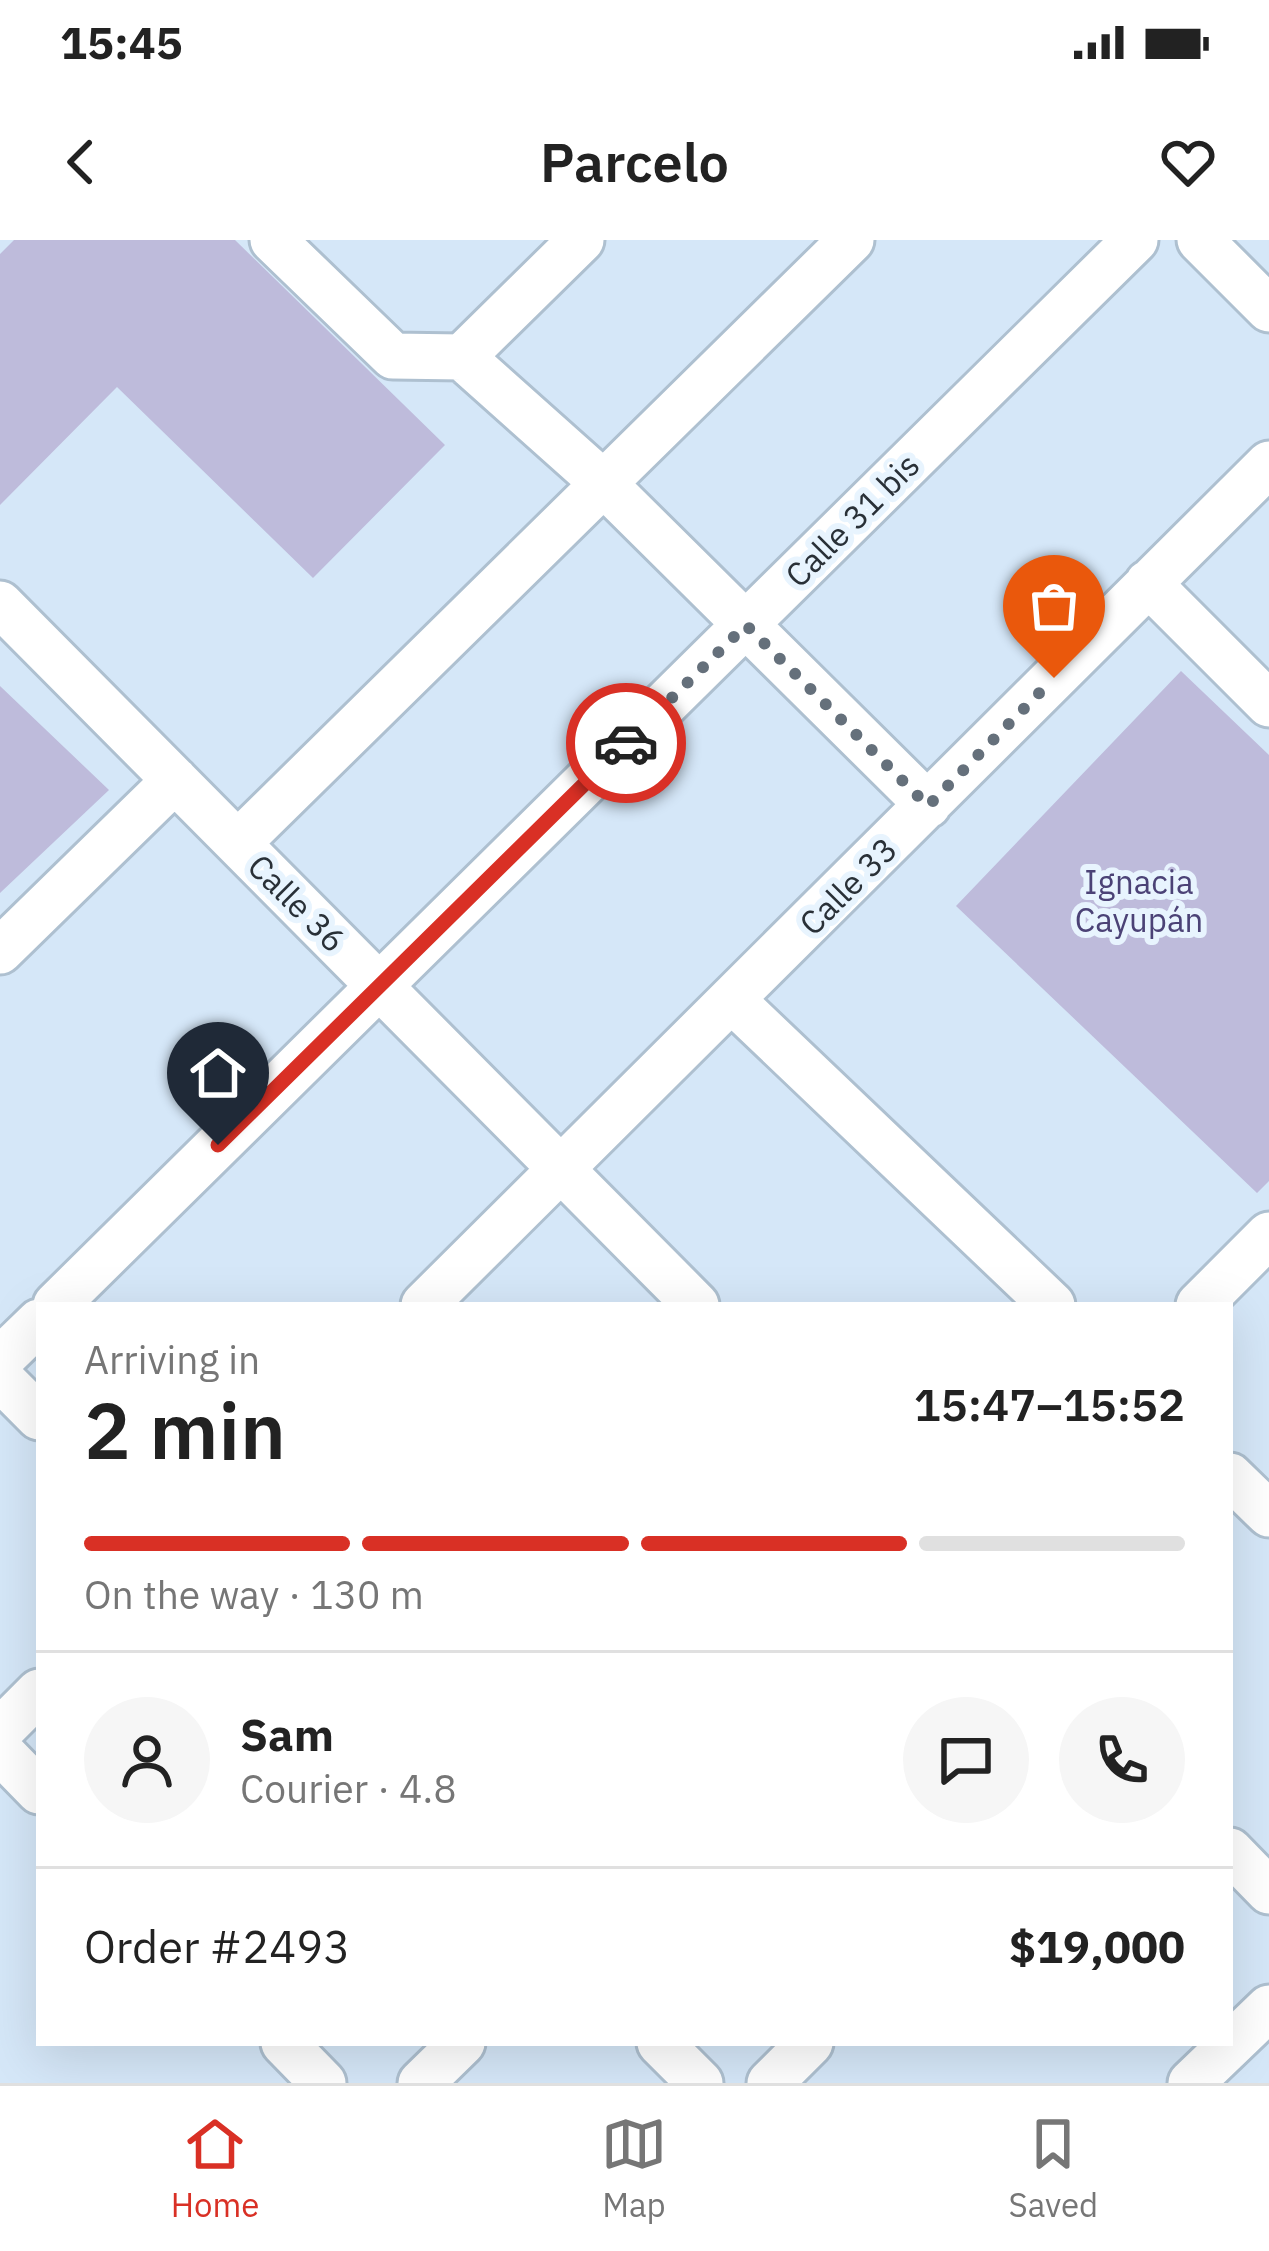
<!DOCTYPE html>
<html lang="en">
<head>
<meta charset="utf-8">
<style>
  :root { --surface:#fff; --page:#f6f6f6; --text:#222; --muted:#767676; --line:#e0e0e0; --accent:#d93025 }
  body { margin:0; font-family:"IBM Plex Sans",sans-serif; background:var(--page); color:var(--text); height:100vh; display:flex; flex-direction:column; font-size:45px; white-space:nowrap }
  * { box-sizing:border-box; margin:0 }
  p { font-size:39px; color:var(--muted) }
  .icon { flex:none; width:66px; height:66px; fill:none; stroke:currentColor; stroke-width:2; stroke-linecap:round; stroke-linejoin:round }
  .map { position:relative; flex:1; overflow:hidden }
  .drawer { position:absolute; left:36px; top:1062px; width:1197px; height:744px; display:flex; flex-direction:column; background:var(--surface); border-radius:0px; box-shadow:0 12px 48px #0002 }
  .drawer>* { flex:none }
  .pin { position:absolute; display:grid; place-items:center; width:102px; height:102px; color:#fff; margin:-123px -51px; border-radius:50% 50% 50% 0; rotate:-45deg; box-shadow:0 0 12px #0007 }
  .pin .icon { rotate:45deg }
  .courier { position:absolute; display:grid; place-items:center; width:120px; height:120px; margin:-60px; border:9px solid #d93025; border-radius:50%; background:#fff; color:#222; box-shadow:0 3px 15px #0007 }
  .summary em { font-style:normal; font-weight:600 }
  .summary div { display:flex; flex-direction:column-reverse }
  .summary { display:flex; align-items:center; justify-content:space-between; height:204px; padding:0 48px }
  h1 { font-size:78px; font-weight:600; line-height:90px }
  .bar { display:grid; grid-template-columns:repeat(4,1fr); gap:18px 12px; align-content:center; height:144px; padding:0 48px }
  .bar i { height:15px; border-radius:9px; background:var(--line) }
  .bar .on { background:var(--accent) }
  .bar p { grid-column:span 4 }
  .line { display:flex; align-items:center; gap:30px; padding:0 48px; border-top:3px solid var(--line) }
  .line div { flex:1 }
  .round { display:grid; place-items:center; flex:none; width:126px; height:126px; border-radius:63px; background:var(--page) }
  .status { display:flex; justify-content:space-between; align-items:center; height:84px; padding:0 60px; background:var(--surface); direction:ltr }
  .status svg { height:33px; fill:currentColor }
  header { display:flex; justify-content:space-between; align-items:center; height:156px; padding:0 48px; background:var(--surface); font-size:54px; font-weight:600 }
  .tab-bar { display:flex; justify-content:space-around; align-items:center; height:168px; border-top:3px solid var(--line); background:var(--surface); font-size:33px; color:var(--muted) }
  .tab-bar a { display:grid; justify-items:center; gap:6px }
  .tab-bar .on { color:var(--accent) }
  .map>svg:first-child { display:block }
</style>
</head>
<body>
<div class="status"><b>15:45</b><svg viewBox="0 0 49 12"><path d="M0 12V9h3v3zM5 12V6h3v6zM10 12V3h3v9zM15 12V0h3v12zM26 1h20v11H26zM47 4h2v5h-2z"/></svg></div>
<header><svg class="icon" aria-label="back" viewBox="0 0 24 24"><path d="M15 5l-7 7 7 7"/></svg>Parcelo<svg class="icon" aria-label="heart" viewBox="0 0 24 24"><path d="M12 20l-8-8c-3-5 5-10 8-4 3-6 11-1 8 4z"/></svg></header>
<div class="map">
<svg width="1269" height="1843" viewBox="0 0 1269 1843">
  <rect width="100%" height="100%" fill="#d5e7f8"/>
  <path fill="#bebbdb" d="M 14,0 L 235,0 L 445,205 L 313,338 L 117,147 L 0,265 L 0,14 Z
    M 1181,431 L 1269,515 L 1269,941 L 1257,953 L 956,666 Z
    M 0,446 L 109,550 L 0,653 Z"/>
  <g fill="none" stroke-linecap="round" stroke-linejoin="round">
    <g stroke="#aec0d0" stroke-width="51">
      <path id="minor" d="M 273,0 L 393,116 L 462,117 L 602,242 L 928,565
        M 1200,0 L 1269,69
        M 462,117 L 581,0
        M 1148,343 L 1269,464
        M 0,364 L 696,1065
        M 238,603 L 851,0
        M 0,711 L 175,540
        M 733,761 L 1052,1065
        M 56,1065 L 1135,0
        M 424,1065 L 1269,224
        M 1199,1065 L 1269,995
        M 0,1120 L 39,1082
        M 0,1138 L 39,1177
        M 1230,1236 L 1269,1274
        M 0,1491 L 39,1452
        M 0,1511 L 39,1551
        M 1230,1611 L 1269,1651
        M 284,1803 L 323,1843
        M 660,1803 L 700,1843
        M 421,1843 L 462,1803
        M 770,1843 L 810,1803
        M 1191,1843 L 1269,1768"/>
    </g>
    <use href="#minor" stroke="#fff" stroke-width="45"/>
  </g>
  <g fill="none" stroke-linecap="round" stroke-linejoin="round">
    <path stroke="#65707b" stroke-width="12" stroke-dasharray="0 21.6" d="M 626,503 L 746,385 L 928,566 L 1054,438"/>
    <path stroke="#d93025" stroke-width="15" d="M 218,905 L 626,503"/>
  </g>
  <g text-anchor="middle" stroke-width="12" stroke-linejoin="round" paint-order="stroke">
    <g font-size="33" fill="#293037" stroke="#e8f4fe">
      <text transform="translate(852 280) rotate(-45)" y="12">Calle 31 bis</text>
      <text transform="translate(848 646) rotate(-45)" y="12">Calle 33</text>
      <text transform="translate(297 663) rotate(45)" y="12">Calle 36</text>
    </g>
    <g font-size="33" fill="#4b4276" stroke="#e8f4fe">
      <text x="1139" y="654">Ignacia<tspan x="1139" dy="38">Cayupán</tspan></text>
    </g>
  </g>
</svg>
<div class="pin" style="left:1054px;top:438px;background:#ea580c"><svg class="icon" aria-label="bag" viewBox="0 0 24 24"><path d="M5 8h14l-1 12H6zM9 8a3 3 0 0 1 6 0"/></svg></div>
<div class="pin" style="left:218px;top:905px;background:#1f2937"><svg class="icon" aria-label="home" viewBox="0 0 24 24"><path d="M3 11l9-7 9 7M6 9v11h12V9"/></svg></div>
<div class="courier" style="left:626px;top:503px"><svg class="icon" aria-label="car" viewBox="0 0 24 24"><path d="M5 17H2v-5l4-1 3-4h7l3 4 3 1v5h-3M9 17h6M6 11h13"/><circle cx="7" cy="17" r="2"/><circle cx="17" cy="17" r="2"/></svg></div>
<section class="drawer">
<div class="summary"><div><h1>2 min</h1><p>Arriving in</p></div><em>15:47–15:52</em></div>
<div class="bar"><i class="on"></i><i class="on"></i><i class="on"></i><i></i><p>On the way · 130 m</p></div>
<div class="line" style="height:216px"><a class="round"><svg class="icon" aria-label="person" viewBox="0 0 24 24"><circle cx="12" cy="8" r="4"/><path d="M4 21q1-7 8-7t8 7"/></svg></a><div><b>Sam</b><p>Courier · 4.8</p></div><a class="round"><svg class="icon" aria-label="chat" viewBox="0 0 24 24"><path d="M4 5h16v11H9l-5 4z"/></svg></a><a class="round"><svg class="icon" aria-label="phone" viewBox="0 0 24 24"><path d="M5 4h4l2 5-3 2q2 4 5 5l2-3 5 2v4C11 20 4 13 5 4z"/></svg></a></div>
<div class="line" style="height:156px"><div>Order #2493</div><b>$19,000</b></div>
</section>
</div>
<nav class="tab-bar">
<a class="on"><svg class="icon" aria-label="home" viewBox="0 0 24 24"><path d="M3 11l9-7 9 7M6 9v11h12V9"/></svg>Home</a>
<a><svg class="icon" aria-label="map" viewBox="0 0 24 24"><path d="M3 6l6-2 6 2 6-2v14l-6 2-6-2-6 2zM9 4v14M15 6v14"/></svg>Map</a>
<a><svg class="icon" aria-label="saved" viewBox="0 0 24 24"><path d="M7 4h10v16l-5-4-5 4z"/></svg>Saved</a>
</nav>
</body>
</html>
